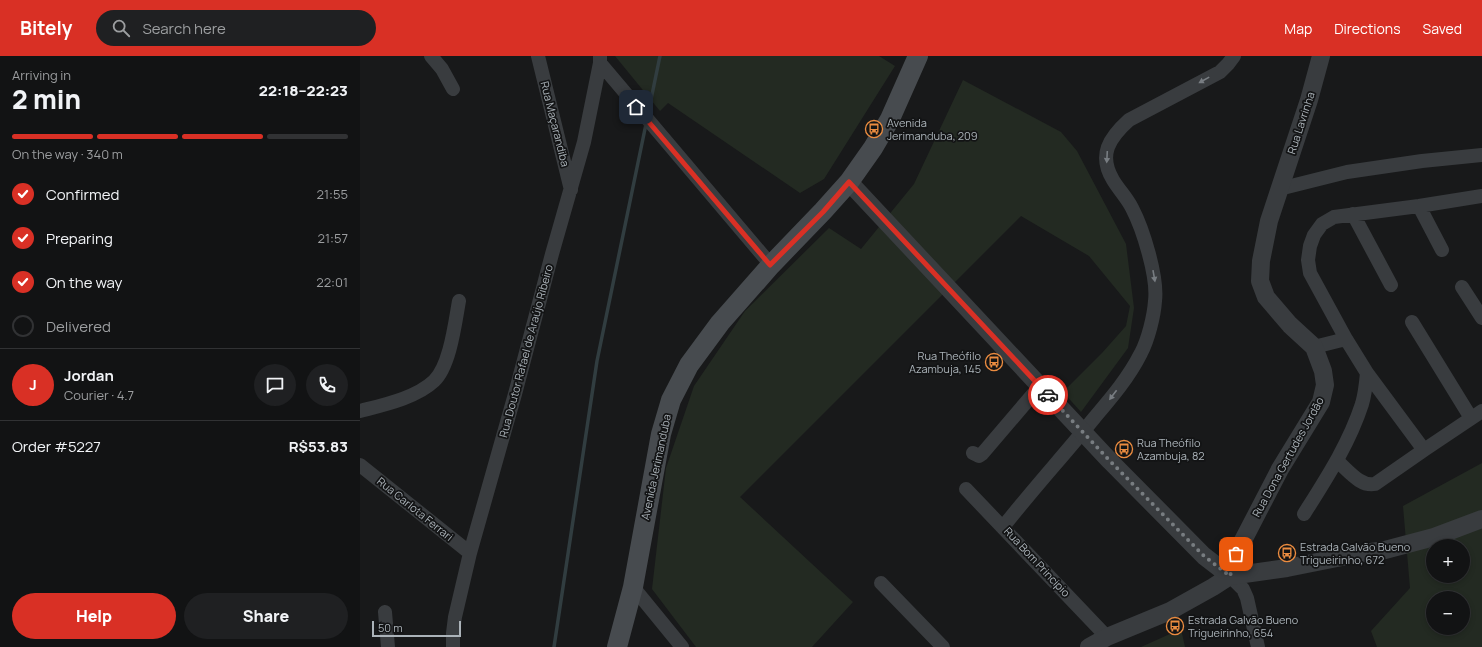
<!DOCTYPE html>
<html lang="en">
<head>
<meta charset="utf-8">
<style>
  :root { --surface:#121314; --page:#1f2022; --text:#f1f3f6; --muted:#9c9ea0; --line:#313234; --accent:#d93025 }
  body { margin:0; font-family:Manrope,sans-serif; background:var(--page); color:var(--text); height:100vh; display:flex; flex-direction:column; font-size:15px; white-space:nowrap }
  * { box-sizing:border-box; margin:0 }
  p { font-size:13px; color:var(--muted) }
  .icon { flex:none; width:22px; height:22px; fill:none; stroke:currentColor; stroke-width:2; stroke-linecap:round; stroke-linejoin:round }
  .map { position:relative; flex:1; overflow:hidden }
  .details { display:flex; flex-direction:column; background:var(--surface); width:360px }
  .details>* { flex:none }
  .controls { position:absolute; left:1066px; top:483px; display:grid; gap:8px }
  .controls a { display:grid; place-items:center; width:44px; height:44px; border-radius:50%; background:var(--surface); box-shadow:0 2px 6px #0003,0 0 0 1px var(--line); font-size:20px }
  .scale { position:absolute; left:12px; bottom:10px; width:89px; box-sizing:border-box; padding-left:4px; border:2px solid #abb3b9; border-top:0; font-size:11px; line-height:14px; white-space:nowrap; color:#abb3b9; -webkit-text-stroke:3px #131415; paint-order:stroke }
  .pin { position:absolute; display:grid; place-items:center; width:34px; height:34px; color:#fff; margin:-17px; border-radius:8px; box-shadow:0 2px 6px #0006 }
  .courier { position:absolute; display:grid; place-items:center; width:40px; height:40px; margin:-20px; border:3px solid #d93025; border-radius:50%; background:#fff; color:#222; box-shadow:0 1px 5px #0007 }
  .summary em { font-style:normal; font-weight:800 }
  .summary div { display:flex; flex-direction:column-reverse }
  .summary { display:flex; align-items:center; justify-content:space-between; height:68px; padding:0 12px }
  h1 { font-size:26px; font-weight:800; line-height:30px }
  .bar { display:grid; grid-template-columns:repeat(4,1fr); gap:6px 4px; align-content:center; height:48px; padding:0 12px }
  .bar i { height:5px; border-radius:3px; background:var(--line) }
  .bar .selected { background:var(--accent) }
  .bar p { grid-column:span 4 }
  .line { display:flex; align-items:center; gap:10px; padding:0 12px; border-top:1px solid var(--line) }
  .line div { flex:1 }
  .round { display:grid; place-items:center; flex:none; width:42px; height:42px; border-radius:21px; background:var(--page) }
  ol { padding:0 12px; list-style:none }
  li { display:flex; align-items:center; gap:12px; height:44px }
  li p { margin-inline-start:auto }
  li .icon { padding:4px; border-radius:50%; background:var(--accent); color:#fff; stroke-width:4 }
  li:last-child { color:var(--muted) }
  li i { width:22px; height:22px; border:2px solid var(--line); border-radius:50% }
  .button { display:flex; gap:8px; margin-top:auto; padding:8px 12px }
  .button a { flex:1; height:46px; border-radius:24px; background:var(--accent); color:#fff; font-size:16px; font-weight:800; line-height:46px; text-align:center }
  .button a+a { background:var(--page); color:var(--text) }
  header { display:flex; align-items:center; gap:24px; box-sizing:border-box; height:56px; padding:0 20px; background:var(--accent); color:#fff }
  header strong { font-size:19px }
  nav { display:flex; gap:22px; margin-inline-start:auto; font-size:14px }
  .search { width:280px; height:36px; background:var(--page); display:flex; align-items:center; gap:10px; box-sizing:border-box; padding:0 14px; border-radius:22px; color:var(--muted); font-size:15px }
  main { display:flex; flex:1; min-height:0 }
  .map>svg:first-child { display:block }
</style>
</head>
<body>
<header>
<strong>Bitely</strong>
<div class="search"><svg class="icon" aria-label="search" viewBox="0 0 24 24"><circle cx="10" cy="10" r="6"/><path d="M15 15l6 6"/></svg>Search here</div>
<nav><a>Map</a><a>Directions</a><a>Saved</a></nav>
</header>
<main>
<section class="details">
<div class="summary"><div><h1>2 min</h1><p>Arriving in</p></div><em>22:18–22:23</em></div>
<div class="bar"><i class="selected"></i><i class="selected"></i><i class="selected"></i><i></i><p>On the way · 340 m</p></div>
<ol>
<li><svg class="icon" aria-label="check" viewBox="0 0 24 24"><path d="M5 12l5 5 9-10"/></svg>Confirmed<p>21:55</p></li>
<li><svg class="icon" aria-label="check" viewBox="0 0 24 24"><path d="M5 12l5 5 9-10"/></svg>Preparing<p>21:57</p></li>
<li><svg class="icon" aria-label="check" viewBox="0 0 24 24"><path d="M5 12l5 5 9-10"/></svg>On the way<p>22:01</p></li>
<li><i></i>Delivered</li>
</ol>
<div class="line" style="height:72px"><b class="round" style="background:var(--accent);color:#fff">J</b><div><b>Jordan</b><p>Courier · 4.7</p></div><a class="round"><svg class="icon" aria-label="chat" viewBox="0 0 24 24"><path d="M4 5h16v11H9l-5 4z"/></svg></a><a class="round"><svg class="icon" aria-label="phone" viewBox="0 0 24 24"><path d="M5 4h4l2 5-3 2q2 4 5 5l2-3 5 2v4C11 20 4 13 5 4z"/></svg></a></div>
<div class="line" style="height:52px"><div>Order #5227</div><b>R$53.83</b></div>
<div class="button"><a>Help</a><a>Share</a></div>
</section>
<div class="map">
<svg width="1122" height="591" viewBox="0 0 1122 591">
  <rect width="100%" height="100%" fill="#18191a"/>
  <path fill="#232a22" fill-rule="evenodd" d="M 255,0 L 519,0 L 535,10 L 464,123 L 440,137 L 308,47 L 300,55 Z
    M 603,24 L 701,76 L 717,95 L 766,188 L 774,252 L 768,292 L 721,356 L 703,336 L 742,297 L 766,270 L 770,250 L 729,200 L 661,160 L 380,441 L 493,546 L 452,591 L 336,591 L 292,533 L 306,412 L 334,330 L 385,255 L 469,172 L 501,193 L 554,128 Z
    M 1122,407 L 1122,591 L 1017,591 L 1011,575 L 1050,532 L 1043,450 ZM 1073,490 L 1103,490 L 1103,520 L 1073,520 ZM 1073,542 L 1103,542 L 1103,572 L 1073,572 Z
    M 821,573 L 825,591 L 781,591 Z"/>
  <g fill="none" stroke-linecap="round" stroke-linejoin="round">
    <path stroke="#313d40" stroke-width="3.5" d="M 288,58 L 300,0
      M 194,591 L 237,305 L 286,68"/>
    <path stroke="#393c3f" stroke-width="14" d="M 71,0 L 82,13 L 93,33
      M 178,0 L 211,134
      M 240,7 L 411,209
      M 919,133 L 987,116 L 1062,105 L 1122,99
      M 1059,150 L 1082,194
      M 993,158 L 1031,229
      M 1102,231 L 1122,262
      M 1052,266 L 1111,362
      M 986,283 L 950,217 L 948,204 L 950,190 L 954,179 L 962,168 L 974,161 L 1059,150 L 1122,140
      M 954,291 L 986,283 L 1007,317 L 1064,394 L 1122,355
      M 0,355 C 23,349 56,342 74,325 C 90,310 95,267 99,245
      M 613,397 L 619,400 L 622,398 L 680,330
      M 977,405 C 988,414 1000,431 1015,428 L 1064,394
      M 0,409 L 110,497
      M 606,433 L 747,581
      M 944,458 C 966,423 989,388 1002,348 C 1005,338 1006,328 1007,317
      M 643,471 C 673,433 705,398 735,361 C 752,341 769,321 781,297 C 788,284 794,260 795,245 C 798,221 783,173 772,152 C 767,142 759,134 753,124 C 738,99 749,82 769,64 L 860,16 L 868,8 L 874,0
      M 870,520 L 883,533 L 887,542 L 898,591
      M 521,527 L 583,591
      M 273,531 L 322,591
      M 25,556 L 28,591
      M 93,591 L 93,577 L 95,561 L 110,497 L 155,338 L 192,198 L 224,86 L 240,7 L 240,0"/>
    <path stroke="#393c3f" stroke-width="18" d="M 489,126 L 750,405 L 844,500 L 870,520
      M 870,520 L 876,498 L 920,413 L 961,346 L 965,329 L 963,315 L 954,291 L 930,269 L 906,241 L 900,225 L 901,205 L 909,165 L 949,44 L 961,0
      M 729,591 L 747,581 L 810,555 L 853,531 L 870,520 L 927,512 L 997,498 L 1025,494 L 1074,481 L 1122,463"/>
    <path stroke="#474b4f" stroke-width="20" d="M 257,591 L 273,531 L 301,378 L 311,344 L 329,309 L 360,267 L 411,209 L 463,155 L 489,126 L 513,92 L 530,63 L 558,0"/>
  </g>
  <defs><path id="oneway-solid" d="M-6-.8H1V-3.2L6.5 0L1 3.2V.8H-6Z"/></defs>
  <g fill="#787d82">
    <use href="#oneway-solid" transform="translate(844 24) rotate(151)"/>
    <use href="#oneway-solid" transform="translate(747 101) rotate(93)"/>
    <use href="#oneway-solid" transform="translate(794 220) rotate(80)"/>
    <use href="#oneway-solid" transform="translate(753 339) rotate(127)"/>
  </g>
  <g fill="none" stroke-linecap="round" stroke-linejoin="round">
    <path stroke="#787d81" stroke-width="4" stroke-dasharray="0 7.2" d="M 688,339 L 750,405 L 844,500 L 870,520 L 876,498"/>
    <path stroke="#d93025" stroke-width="5" d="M 276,51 L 410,209 L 463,156 L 489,126 L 688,339"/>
  </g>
  <defs>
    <g id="bus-ring" transform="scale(0.9)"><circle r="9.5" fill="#131415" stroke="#eb8c40" stroke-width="1.5"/><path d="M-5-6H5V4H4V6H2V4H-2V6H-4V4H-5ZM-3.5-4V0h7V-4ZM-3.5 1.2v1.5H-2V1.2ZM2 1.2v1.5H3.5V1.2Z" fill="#eb8c40"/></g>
  </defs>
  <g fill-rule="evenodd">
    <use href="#bus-ring" x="514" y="73"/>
    <use href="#bus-ring" x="634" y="306"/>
    <use href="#bus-ring" x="764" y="393"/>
    <use href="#bus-ring" x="927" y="497"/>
    <use href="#bus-ring" x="815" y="570"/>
  </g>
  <g text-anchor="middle" stroke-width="3.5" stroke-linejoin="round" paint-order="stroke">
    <g font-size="11" fill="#abb3b9" stroke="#131415" text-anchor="start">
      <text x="527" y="71">Avenida<tspan x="527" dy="13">Jerimanduba, 209</tspan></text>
      <text x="621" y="304" text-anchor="end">Rua Theófilo<tspan x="621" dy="13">Azambuja, 145</tspan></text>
      <text x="777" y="391">Rua Theófilo<tspan x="777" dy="13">Azambuja, 82</tspan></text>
      <text x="940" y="495">Estrada Galvão Bueno<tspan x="940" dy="13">Trigueirinho, 672</tspan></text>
      <text x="828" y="568">Estrada Galvão Bueno<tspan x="828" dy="13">Trigueirinho, 654</tspan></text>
    </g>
    <g font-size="11" fill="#abb3b9" stroke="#131415">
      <text transform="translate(941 67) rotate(-72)" y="4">Rua Lavrinha</text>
      <text transform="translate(195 68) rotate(76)" y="4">Rua Maçarandiba</text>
      <text transform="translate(166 295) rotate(-75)" y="4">Rua Doutor Rafael de Araújo Ribeiro</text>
      <text transform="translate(928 401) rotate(-61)" y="4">Rua Dona Gertudes Jordão</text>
      <text transform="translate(296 411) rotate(-78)" y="4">Avenida Jerimanduba</text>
      <text transform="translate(55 453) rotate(39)" y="4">Rua Carlota Ferrari</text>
      <text transform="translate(677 506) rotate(47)" y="4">Rua Bom Principio</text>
    </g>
  </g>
</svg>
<div class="controls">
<a>+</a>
<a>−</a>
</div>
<div class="scale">50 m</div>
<div class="pin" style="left:876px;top:498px;background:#ea580c"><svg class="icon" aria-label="bag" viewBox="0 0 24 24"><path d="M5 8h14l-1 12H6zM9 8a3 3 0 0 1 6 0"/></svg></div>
<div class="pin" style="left:276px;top:51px;background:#1f2937"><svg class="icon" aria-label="home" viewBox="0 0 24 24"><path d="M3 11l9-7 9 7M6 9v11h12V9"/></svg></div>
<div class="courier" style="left:688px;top:339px"><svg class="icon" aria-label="car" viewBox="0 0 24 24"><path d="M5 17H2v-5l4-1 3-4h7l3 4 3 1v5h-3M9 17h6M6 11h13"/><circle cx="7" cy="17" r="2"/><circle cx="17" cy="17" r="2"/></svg></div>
</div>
</main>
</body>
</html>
